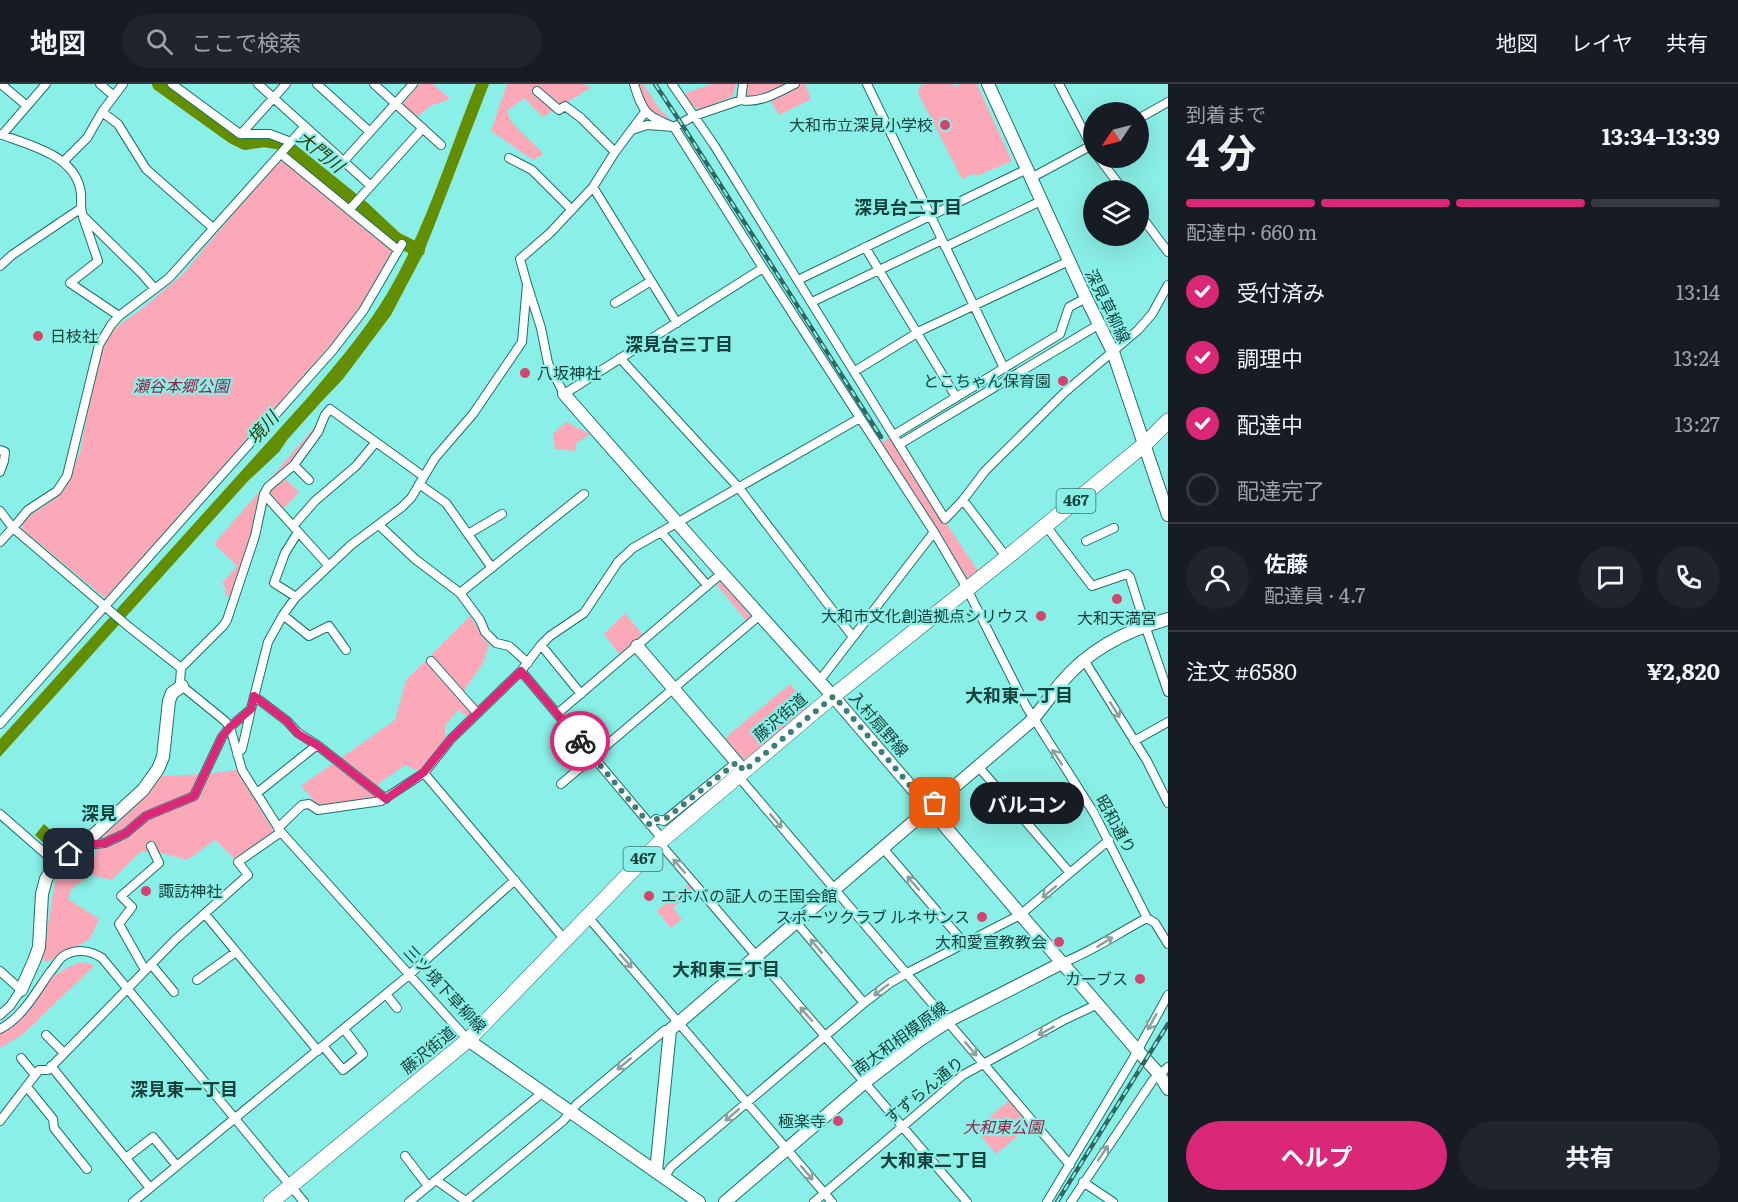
<!DOCTYPE html>
<html lang="ja">
<head>
<meta charset="utf-8">
<style>
  :root { --surface:#171b24; --page:#20242c; --text:#f1f3f6; --muted:#9ea1a6; --line:#363941; --accent:#db2777 }
  body { margin:0; font-family:Literata,"Noto Sans JP",serif; background:var(--page); color:var(--text); height:100vh; display:flex; flex-direction:column; font-size:22px; white-space:nowrap }
  * { box-sizing:border-box; margin:0 }
  p { font-size:20px; color:var(--muted) }
  .icon { flex:none; width:33px; height:33px; fill:none; stroke:currentColor; stroke-width:2; stroke-linecap:round; stroke-linejoin:round }
  .map { position:relative; flex:1; overflow:hidden }
  .drawer { display:flex; flex-direction:column; background:var(--surface); width:570px }
  .drawer>* { flex:none }
  .needle { width:39px; rotate:235deg }
  .fabs { position:absolute; left:1083px; top:18px; display:grid; gap:12px }
  .fabs a { display:grid; place-items:center; width:66px; height:66px; border-radius:50%; background:var(--surface); box-shadow:0 6px 24px #0002; font-size:30px }
  .pin { position:absolute; display:grid; place-items:center; width:51px; height:51px; color:#fff; margin:-26px; border-radius:12px; box-shadow:0 3px 9px #0006 }
  .courier { position:absolute; display:grid; place-items:center; width:60px; height:60px; margin:-30px; border:4px solid #db2777; border-radius:50%; background:#fff; color:#222; box-shadow:0 2px 8px #0007 }
  .bubble { position:absolute; height:42px; border-radius:21px; background:var(--surface); box-shadow:0 6px 24px #0002; font-size:20px; font-weight:700; line-height:42px; text-align:center }
  .headline em { font-style:normal; font-weight:700 }
  .headline div { display:flex; flex-direction:column-reverse }
  .headline { display:flex; align-items:center; justify-content:space-between; height:102px; padding:0 18px }
  h1 { font-size:39px; font-weight:700; line-height:45px }
  .bar { display:grid; grid-template-columns:repeat(4,1fr); gap:9px 6px; align-content:center; height:72px; padding:0 18px }
  .bar i { height:8px; border-radius:4px; background:var(--line) }
  .bar .current { background:var(--accent) }
  .bar p { grid-column:span 4 }
  .line { display:flex; align-items:center; gap:15px; padding:0 18px; border-top:2px solid var(--line) }
  .line div { flex:1 }
  .round { display:grid; place-items:center; flex:none; width:63px; height:63px; border-radius:32px; background:var(--page) }
  ol { padding:0 18px; list-style:none }
  li { display:flex; align-items:center; gap:18px; height:66px }
  li p { margin-inline-start:auto }
  li .icon { padding:6px; border-radius:50%; background:var(--accent); color:#fff; stroke-width:4 }
  li:last-child { color:var(--muted) }
  li i { width:33px; height:33px; border:3px solid var(--line); border-radius:50% }
  .primary-button { display:flex; gap:12px; margin-top:auto; padding:12px 18px }
  .primary-button a { flex:1; height:69px; border-radius:36px; background:var(--accent); color:#fff; font-size:24px; font-weight:700; line-height:69px; text-align:center }
  .primary-button a+a { background:var(--page); color:var(--text) }
  header { display:flex; align-items:center; gap:36px; box-sizing:border-box; height:84px; padding:0 30px; background:var(--surface); border-bottom:2px solid var(--line) }
  header strong { font-size:28px }
  nav { display:flex; gap:33px; margin-inline-start:auto; font-size:21px }
  .search { width:420px; height:54px; background:var(--page); display:flex; align-items:center; gap:15px; box-sizing:border-box; padding:0 21px; border-radius:33px; color:var(--muted); font-size:22px }
  main { display:flex; flex:1; min-height:0 }
  .map>svg:first-child { display:block }
</style>
</head>
<body>
<header>
<strong>地図</strong>
<div class="search"><svg class="icon" aria-label="search" viewBox="0 0 24 24"><circle cx="10" cy="10" r="6"/><path d="M15 15l6 6"/></svg>ここで検索</div>
<nav><a>地図</a><a>レイヤ</a><a>共有</a></nav>
</header>
<main>
<div class="map">
<svg width="1168" height="1118" viewBox="0 0 1168 1118">
  <rect width="100%" height="100%" fill="#8aefe6"/>
  <path fill="#fba9b8" d="M 420,0 L 433,0 L 450,15 L 430,22 L 416,34 L 401,21 Z
    M 507,0 L 583,0 L 592,3 L 543,33 L 524,14 L 507,27 L 511,38 L 544,70 L 533,76 L 491,47 Z
    M 638,0 L 643,0 L 660,26 L 672,36 L 649,28 Z
    M 711,0 L 736,0 L 733,12 L 700,26 L 688,18 L 684,10 Z
    M 745,0 L 805,0 L 811,15 L 779,31 L 767,11 L 753,13 L 744,13 Z
    M 925,0 L 953,0 L 954,3 L 960,0 L 977,0 L 1012,77 L 979,91 L 973,90 L 962,95 L 918,9 L 920,2 Z
    M 281,73 L 394,167 L 364,220 L 333,258 L 106,515 L 22,445 L 23,438 L 27,433 L 52,417 L 65,404 L 80,368 L 94,297 L 104,261 L 111,247 L 139,227 L 182,191 Z
    M 566,338 L 590,350 L 575,360 L 576,367 L 555,365 L 553,350 Z
    M 318,339 L 317,345 L 292,380 L 268,399 L 266,399 L 260,411 L 252,445 L 231,515 L 224,508 L 226,504 L 222,499 L 237,482 L 214,460 Z
    M 892,352 L 945,440 L 946,439 L 978,487 L 967,495 L 881,359 Z
    M 283,393 L 299,408 L 281,427 L 267,413 L 271,404 Z
    M 721,497 L 752,534 L 747,538 L 717,501 Z
    M 625,529 L 643,551 L 620,571 L 604,550 Z
    M 470,532 L 489,561 L 483,579 L 463,608 L 478,621 L 468,633 L 458,626 L 445,642 L 445,658 L 419,687 L 405,681 L 379,699 L 377,714 L 319,722 L 301,702 L 395,636 L 406,596 Z
    M 790,600 L 809,623 L 745,677 L 725,654 Z
    M 237,686 L 274,748 L 236,776 L 215,756 L 187,776 L 162,769 L 142,767 L 112,796 L 91,791 L 71,805 L 68,815 L 99,835 L 90,855 L 45,879 L 43,873 L 56,791 L 62,796 L 84,782 L 96,771 L 93,755 L 129,725 L 161,692 L 204,690 Z
    M 690,799 L 695,806 L 673,824 L 682,835 L 671,844 L 657,827 Z
    M 82,878 L 95,881 L 23,950 L 0,964 L 0,949 L 19,938 L 51,894 L 68,883 Z
    M 1011,1015 L 1032,1040 L 996,1070 L 975,1045 Z"/>
  <path fill="#638e00" d="M 476,0 L 489,0 L 433,145 L 422,172 L 391,231 L 343,295 L 321,318 L 287,356 L 279,368 L 248,397 L 0,673 L 0,655 L 310,311 C 342,273 374,236 397,192 C 430,131 450,64 476,0 Z
    M 44,740 L 64,758 L 54,769 L 35,751 Z"/>
  <g fill="none" stroke-linecap="round" stroke-linejoin="round">
    <path stroke="#638e00" stroke-width="14" d="M 159,0 L 233,53 L 245,59 L 264,56 L 282,59 L 364,125 L 396,155 L 418,166"/>
    <g stroke="#1d706a" stroke-width="10">
      <path id="street" d="M 1,0 L 27,22
        M 100,0 L 114,12
        M 172,0 L 240,50 L 270,50 L 291,58 L 305,42
        M 258,0 L 371,102
        M 317,0 L 370,48
        M 374,0 L 441,61
        M 634,0 C 643,29 646,32 674,43 L 763,184 L 934,448 L 964,499 L 1026,622 L 1094,729 L 1147,834
        M 672,0 L 714,61 L 945,435 L 963,416 L 985,387 L 1065,308 L 1138,246 L 1152,230 L 1168,201
        M 867,0 L 1004,284
        M 1059,0 L 1094,67
        M 537,7 L 559,26 L 565,22 L 581,34 L 615,68
        M 741,16 L 743,0
        M 102,28 L 118,40 L 146,85 L 213,144
        M 645,28 L 615,68 L 593,103 L 550,149 L 520,175 L 527,200 L 541,244 L 548,279 L 564,310 L 763,184
        M 1138,35 L 1168,18
        M 632,46 L 647,41 L 674,43 L 694,32 L 741,16 C 760,20 778,8 795,0
        M 0,50 C 28,61 72,70 80,104 C 83,114 79,123 83,132 L 142,190 L 155,205
        M 241,50 L 286,0
        M 2,51 L 46,0
        M 291,58 L 169,194 L 119,232 L 111,241 L 99,261 L 67,392 L 57,407 L 28,426 L 13,444 L 129,543 L 181,584 L 180,599 L 182,602 L 225,637 L 230,643 L 242,686 L 281,748 L 468,956
        M 281,70 L 398,166
        M 509,74 L 532,86 L 572,126
        M 1099,74 L 1123,106
        M 344,77 L 413,0
        M 63,78 L 87,54 L 102,28 L 123,0
        M 1031,94 L 1094,60
        M 593,103 L 677,239
        M 349,126 L 423,44
        M 1138,128 L 1168,168
        M 83,133 L 98,177 L 70,199 L 119,232
        M 865,163 L 956,313
        M 945,163 L 1041,117
        M 0,182 L 12,171 L 80,125
        M 798,196 L 1027,85
        M 812,218 L 942,156
        M 615,219 L 651,197
        M 620,274 L 739,404 L 853,553
        M 855,287 L 922,246 L 1069,177
        M 894,351 L 1060,250 L 1069,223 L 1086,214
        M 900,360 L 1098,241
        M 0,366 L 5,368 L 4,377 L 0,388
        M 294,381 L 309,396
        M 419,400 L 446,419 L 492,484
        M 264,410 L 329,482
        M 963,416 L 1007,474
        M 0,427 L 13,444 L 0,458
        M 379,441 L 415,475 L 460,509 L 480,536 L 485,548 L 496,559 L 509,562 L 528,579
        M 293,442 L 315,417 L 356,382 L 376,358
        M 1046,442 L 1092,502 L 1127,490 L 1130,493 L 1147,547 L 1168,608
        M 661,448 L 707,501
        M 468,450 L 502,430
        M 1086,457 L 1114,444
        M 460,509 L 584,410
        M 296,513 L 274,499 L 285,469 L 298,448
        M 283,531 L 309,552 L 329,542 L 346,566
        M 541,561 L 581,610
        M 1084,576 L 1147,677 L 1168,719
        M 431,577 L 477,629
        M 181,584 L 223,542 L 227,536 L 255,452 L 264,410 L 268,403 L 294,381 L 318,348 L 325,331 L 330,325 L 423,392
        M 521,587 L 638,726 L 659,751 L 663,763 L 967,1118
        M 820,596 L 934,448
        M 254,612 L 287,637 L 298,649 L 317,661 L 257,709
        M 557,630 L 722,489
        M 0,640 L 333,266 L 363,227 L 402,160
        M 1134,657 L 1168,638
        M 317,661 L 386,715
        M 237,670 L 242,665 L 251,625
        M 978,682 L 1070,789
        M 424,689 L 565,856
        M 738,692 L 1070,1081
        M 561,700 L 760,531
        M 0,730 L 56,779
        M 650,741 L 656,735 L 664,737 L 737,678
        M 278,744 L 302,721 L 309,720 L 318,726 L 381,717 L 424,689 L 451,655 L 521,587 L 541,561 L 550,552 L 584,529 L 618,478 L 633,464 L 860,334
        M 88,756 L 94,760 L 105,759 L 126,749 L 146,732 L 194,712 L 222,653 L 230,643 L 251,625 L 268,558 L 283,531 L 296,513 L 351,461 L 402,423 L 411,414 L 435,374 L 473,330 L 522,258 L 527,200
        M 882,763 L 965,860
        M 205,830 L 318,967
        M 588,833 L 832,1118
        M 1147,834 L 1155,839 L 1168,860
        M 796,838 L 864,919
        M 1062,879 C 1093,867 1118,849 1147,834
        M 151,880 L 174,908
        M 145,886 L 119,840 L 132,823 L 121,812 L 159,779 L 151,762
        M 0,887 L 21,906 L 10,922 L 0,931
        M 197,896 L 236,868
        M 386,910 L 397,924
        M 0,945 C 22,934 36,908 50,888 C 54,884 58,877 62,873 C 75,864 90,866 102,874 L 304,1118
        M 46,951 L 64,969
        M 323,962 L 343,986 L 363,970 L 344,945
        M 21,974 L 35,991
        M 51,982 L 150,1104
        M 27,1003 L 53,1035 L 54,1044 L 87,1085
        M 0,1037 L 39,986 L 48,986 L 175,856 L 248,791 L 238,778 L 281,748
        M 405,1072 L 428,1102
        M 126,1074 L 153,1053 L 177,1082
        M 664,1094 L 671,1083 L 864,919 L 890,899 L 907,889 L 1020,831 L 1109,756
        M 436,1096 L 467,1118
        M 1083,1098 L 1113,1118
        M 466,1117 L 563,1037 L 577,1020 L 665,946 L 670,946
        M 133,1118 L 409,891 L 515,796
        M 409,1118 L 542,1009
        M 814,1118 L 963,991 L 1064,936 L 1098,920
        M 1047,1118 L 1134,973 L 1168,911
        M 1071,1118 L 1153,996 L 1168,983"/>
    </g>
    <g stroke="#1d706a" stroke-width="14">
      <path id="secondary" d="M 988,0 L 1086,214 L 1113,268 L 1168,431
        M 564,310 L 696,460 L 838,618 L 1137,966 L 1159,990 L 1168,1005
        M 637,562 L 744,687
        M 21,906 L 34,877 L 39,863 L 42,810 L 46,795 L 56,779 L 88,756 L 143,706 L 158,685 L 163,673 L 169,617 L 172,609 L 182,602
        M 468,956 L 699,1118
        M 656,1088 L 670,946 L 1029,639 C 1041,627 1050,612 1061,599 C 1089,565 1127,546 1168,535
        M 725,1118 L 865,998 L 920,956 L 952,935 L 1062,879"/>
    </g>
    <g stroke="#1d706a" stroke-width="16">
      <path id="highway" d="M 271,1118 L 468,956 L 661,757 L 827,617 L 1011,470 L 1145,360 L 1168,337"/>
    </g>
    <use href="#street" stroke="#fff" stroke-width="8"/>
    <use href="#secondary" stroke="#fff" stroke-width="12"/>
    <use href="#highway" stroke="#fff" stroke-width="15"/>
    <g stroke="#2f6863" stroke-width="4.5">
      <path id="rail" d="M 655,0 L 681,39 L 881,353
        M 1057,1118 L 1168,940"/>
    </g>
    <use href="#rail" stroke="#8aefe6" stroke-width="2" stroke-dasharray="7" stroke-linecap="butt"/>
  </g>
  <defs><path id="oneway-shaft" d="M-6 0H5M1.5-3L5.5 0L1.5 3" fill="none" stroke-width="1.6" stroke-linecap="round" stroke-linejoin="round" transform="scale(1.5)"/></defs>
  <g stroke="#8aa09e">
    <use href="#oneway-shaft" transform="translate(1115 626) rotate(58)"/>
    <use href="#oneway-shaft" transform="translate(1057 673) rotate(-123)"/>
    <use href="#oneway-shaft" transform="translate(776 737) rotate(50)"/>
    <use href="#oneway-shaft" transform="translate(679 782) rotate(-131)"/>
    <use href="#oneway-shaft" transform="translate(913 799) rotate(-131)"/>
    <use href="#oneway-shaft" transform="translate(1049 808) rotate(140)"/>
    <use href="#oneway-shaft" transform="translate(1105 858) rotate(-32)"/>
    <use href="#oneway-shaft" transform="translate(816 862) rotate(-130)"/>
    <use href="#oneway-shaft" transform="translate(626 877) rotate(49)"/>
    <use href="#oneway-shaft" transform="translate(881 906) rotate(143)"/>
    <use href="#oneway-shaft" transform="translate(806 930) rotate(-131)"/>
    <use href="#oneway-shaft" transform="translate(1152 938) rotate(119)"/>
    <use href="#oneway-shaft" transform="translate(1046 947) rotate(151)"/>
    <use href="#oneway-shaft" transform="translate(971 965) rotate(50)"/>
    <use href="#oneway-shaft" transform="translate(624 980) rotate(140)"/>
    <use href="#oneway-shaft" transform="translate(732 1031) rotate(140)"/>
    <use href="#oneway-shaft" transform="translate(1103 1069) rotate(-56)"/>
    <use href="#oneway-shaft" transform="translate(807 1089) rotate(49)"/>
  </g>
  <g fill="none" stroke-linecap="round" stroke-linejoin="round">
    <path stroke="#3e7e78" stroke-width="6" stroke-dasharray="0 10.8" d="M 580,657 L 650,741 L 656,735 L 664,736 L 737,678 L 744,687 L 834,612 L 929,724 L 935,719"/>
    <path stroke="#db2777" stroke-width="8" d="M 69,770 L 88,756 L 94,760 L 105,759 L 126,749 L 146,732 L 194,712 L 222,653 L 230,643 L 251,625 L 254,612 L 287,637 L 298,650 L 317,661 L 386,715 L 424,688 L 451,655 L 521,587 L 580,657"/>
  </g>
  <g fill="#d3456c" stroke="#8aefe6" stroke-width="2">
    <circle cx="945" cy="41" r="6"/>
    <circle cx="38" cy="252" r="6"/>
    <circle cx="525" cy="289" r="6"/>
    <circle cx="1063" cy="297" r="6"/>
    <circle cx="1117" cy="515" r="6"/>
    <circle cx="1041" cy="532" r="6"/>
    <circle cx="146" cy="807" r="6"/>
    <circle cx="649" cy="812" r="6"/>
    <circle cx="982" cy="833" r="6"/>
    <circle cx="1059" cy="858" r="6"/>
    <circle cx="1140" cy="895" r="6"/>
    <circle cx="838" cy="1037" r="6"/>
  </g>
  <g text-anchor="middle" stroke-width="4.5" stroke-linejoin="round" paint-order="stroke">
    <g fill="#8aefe6" stroke="#387570" stroke-width="1.5">
      <rect x="1056.5" y="405" width="39" height="24" rx="4.5"/>
      <rect x="623.5" y="763" width="39" height="24" rx="4.5"/>
    </g>
    <g font-size="15" font-weight="bold" fill="#15413d">
      <text x="1076" y="422">467</text>
      <text x="643" y="780">467</text>
    </g>
    <g font-size="16" fill="#15413d" stroke="#8aefe6" text-anchor="end">
      <text x="933" y="47">大和市立深見小学校</text>
      <text x="50" y="258" text-anchor="start">日枝社</text>
      <text x="537" y="295" text-anchor="start">八坂神社</text>
      <text x="1051" y="303">とこちゃん保育園</text>
      <text x="1029" y="538">大和市文化創造拠点シリウス</text>
      <text x="1117" y="540" text-anchor="middle">大和天満宮</text>
      <text x="158" y="813" text-anchor="start">諏訪神社</text>
      <text x="661" y="818" text-anchor="start">エホバの証人の王国会館</text>
      <text x="970" y="839">スポーツクラブ ルネサンス</text>
      <text x="1047" y="864">大和愛宣教教会</text>
      <text x="1128" y="901">カーブス</text>
      <text x="826" y="1043">極楽寺</text>
    </g>
    <g font-size="16" fill="#15413d" stroke="#8aefe6">
      <text transform="translate(1108 222) rotate(64)" y="6">深見草柳線</text>
      <text transform="translate(780 633) rotate(-40)" y="6">藤沢街道</text>
      <text transform="translate(879 640) rotate(49)" y="6">入村扇野線</text>
      <text transform="translate(1116 740) rotate(61)" y="6">昭和通り</text>
      <text transform="translate(445 905) rotate(47)" y="6">三ツ境下草柳線</text>
      <text transform="translate(900 954) rotate(-36)" y="6">南大和相模原線</text>
      <text transform="translate(428 966) rotate(-39)" y="6">藤沢街道</text>
      <text transform="translate(924 1006) rotate(-39)" y="6">すずらん通り</text>
    </g>
    <g font-size="16" font-style="italic" fill="#942546" stroke="#8aefe6">
      <text x="181" y="308">瀬谷本郷公園</text>
      <text x="1003" y="1049">大和東公園</text>
    </g>
    <g font-size="18" font-style="italic" fill="#2b3d0e" stroke="#8aefe6">
      <text transform="translate(320 68) rotate(39)" y="6">大門川</text>
      <text transform="translate(263 344) rotate(-48)" y="6">境川</text>
    </g>
    <g font-size="18" font-weight="bold" fill="#15413d" stroke="#8aefe6">
      <text x="908" y="130">深見台二丁目</text>
      <text x="679" y="267">深見台三丁目</text>
      <text x="1019" y="618">大和東一丁目</text>
      <text x="99" y="736">深見</text>
      <text x="726" y="892">大和東三丁目</text>
      <text x="184" y="1012">深見東一丁目</text>
      <text x="934" y="1083">大和東二丁目</text>
    </g>
  </g>
</svg>
<div class="fabs">
<a><svg class="needle" viewBox="-14 -14 28 28"><path d="M0-13l5 13h-10z" fill="#e53935"/><path d="M0 13l5-13h-10z" fill="#9ea1a6"/></svg></a>
<a><svg class="icon" aria-label="layers" viewBox="0 0 24 24"><path d="M12 4l9 5-9 5-9-5zM3 14l9 5 9-5"/></svg></a>
</div>
<div class="pin" style="left:935px;top:719px;background:#ea580c"><svg class="icon" aria-label="bag" viewBox="0 0 24 24"><path d="M5 8h14l-1 12H6zM9 8a3 3 0 0 1 6 0"/></svg></div>
<div class="pin" style="left:69px;top:770px;background:#1f2937"><svg class="icon" aria-label="home" viewBox="0 0 24 24"><path d="M3 11l9-7 9 7M6 9v11h12V9"/></svg></div>
<div class="courier" style="left:580px;top:657px"><svg class="icon" aria-label="bike" viewBox="0 0 24 24"><circle cx="6" cy="16" r="4"/><circle cx="18" cy="16" r="4"/><path d="M6 16l4-8h5l3 8M10 8l3 8H6M13 5h3"/></svg></div>
<div class="bubble" style="left:970px;top:698px;width:114px">バルコン</div>
</div>
<section class="drawer">
<div class="headline"><div><h1>4 分</h1><p>到着まで</p></div><em>13:34–13:39</em></div>
<div class="bar"><i class="current"></i><i class="current"></i><i class="current"></i><i></i><p>配達中 · 660 m</p></div>
<ol>
<li><svg class="icon" aria-label="check" viewBox="0 0 24 24"><path d="M5 12l5 5 9-10"/></svg>受付済み<p>13:14</p></li>
<li><svg class="icon" aria-label="check" viewBox="0 0 24 24"><path d="M5 12l5 5 9-10"/></svg>調理中<p>13:24</p></li>
<li><svg class="icon" aria-label="check" viewBox="0 0 24 24"><path d="M5 12l5 5 9-10"/></svg>配達中<p>13:27</p></li>
<li><i></i>配達完了</li>
</ol>
<div class="line" style="height:108px"><a class="round"><svg class="icon" aria-label="person" viewBox="0 0 24 24"><circle cx="12" cy="8" r="4"/><path d="M4 21q1-7 8-7t8 7"/></svg></a><div><b>佐藤</b><p>配達員 · 4.7</p></div><a class="round"><svg class="icon" aria-label="chat" viewBox="0 0 24 24"><path d="M4 5h16v11H9l-5 4z"/></svg></a><a class="round"><svg class="icon" aria-label="phone" viewBox="0 0 24 24"><path d="M5 4h4l2 5-3 2q2 4 5 5l2-3 5 2v4C11 20 4 13 5 4z"/></svg></a></div>
<div class="line" style="height:78px"><div>注文 #6580</div><b>¥2,820</b></div>
<div class="primary-button"><a>ヘルプ</a><a>共有</a></div>
</section>
</main>
</body>
</html>
